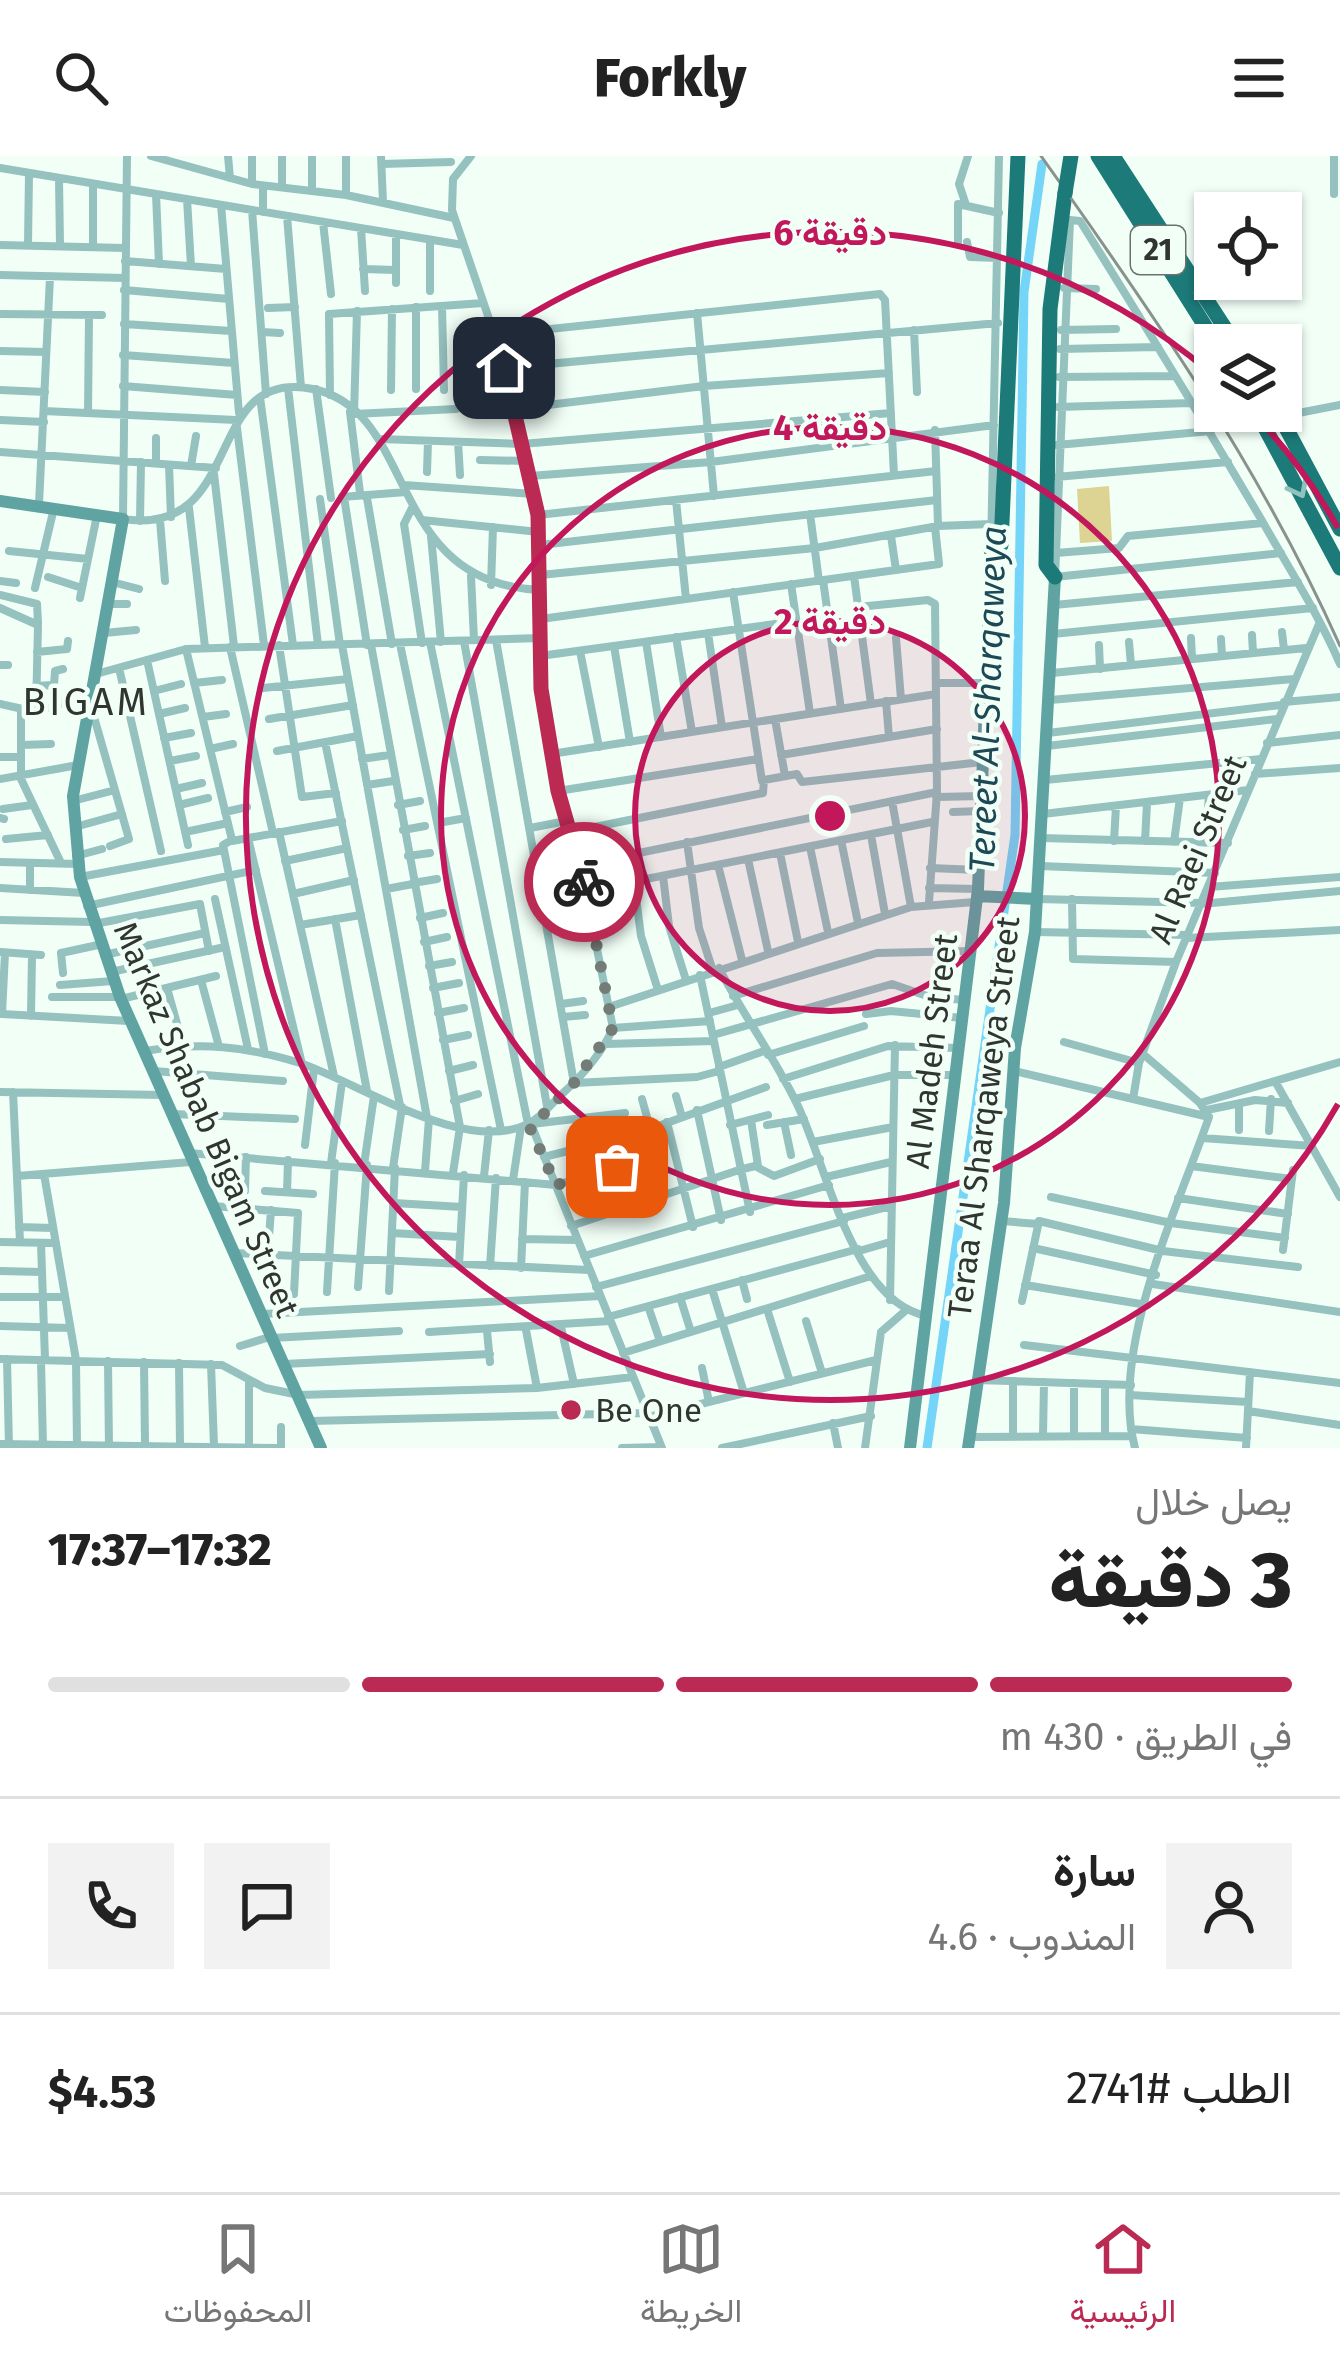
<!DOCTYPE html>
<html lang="ar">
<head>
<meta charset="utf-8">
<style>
  :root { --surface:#fff; --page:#f2f2f2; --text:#222; --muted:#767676; --line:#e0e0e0; --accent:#ba2a52 }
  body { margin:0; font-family:"Fira Sans",Vazirmatn,sans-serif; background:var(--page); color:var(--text); direction:rtl; height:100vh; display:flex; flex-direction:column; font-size:45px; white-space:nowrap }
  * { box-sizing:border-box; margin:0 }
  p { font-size:39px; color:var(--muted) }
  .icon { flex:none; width:66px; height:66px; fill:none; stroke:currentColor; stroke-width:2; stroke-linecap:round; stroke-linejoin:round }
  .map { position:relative; height:1292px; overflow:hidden; direction:ltr }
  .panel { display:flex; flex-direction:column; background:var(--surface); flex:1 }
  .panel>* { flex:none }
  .tools { position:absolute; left:1194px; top:36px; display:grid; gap:24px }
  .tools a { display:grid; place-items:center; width:108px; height:108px; border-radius:0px; background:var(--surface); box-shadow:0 3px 9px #0004; font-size:60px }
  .pin { position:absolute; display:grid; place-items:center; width:102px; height:102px; color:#fff; margin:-51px; border-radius:24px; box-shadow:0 6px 18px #0006 }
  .courier { position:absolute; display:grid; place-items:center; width:120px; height:120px; margin:-60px; border:9px solid #ba2a52; border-radius:50%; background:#fff; color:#222; box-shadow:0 3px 15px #0007 }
  .overview em { font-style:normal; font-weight:800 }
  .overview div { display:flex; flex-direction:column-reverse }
  .overview { display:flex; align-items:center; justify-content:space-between; height:204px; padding:0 48px }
  h1 { font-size:78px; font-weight:800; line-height:90px }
  .bar { display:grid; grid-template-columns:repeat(4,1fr); gap:18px 12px; align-content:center; height:144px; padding:0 48px }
  .bar i { height:15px; border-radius:9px; background:var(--line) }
  .bar .active { background:var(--accent) }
  .bar p { grid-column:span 4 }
  .line { display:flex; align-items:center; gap:30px; padding:0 48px; border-top:3px solid var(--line) }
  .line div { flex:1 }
  .round { display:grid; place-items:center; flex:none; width:126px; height:126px; border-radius:0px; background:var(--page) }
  header { display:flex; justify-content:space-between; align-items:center; height:156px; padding:0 48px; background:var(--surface); font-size:54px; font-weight:800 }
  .tab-bar { display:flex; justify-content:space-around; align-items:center; height:168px; border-top:3px solid var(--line); background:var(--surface); font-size:33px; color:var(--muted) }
  .tab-bar a { display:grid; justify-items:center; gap:6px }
  .tab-bar .active { color:var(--accent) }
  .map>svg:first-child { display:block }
</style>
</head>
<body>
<header><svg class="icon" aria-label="menu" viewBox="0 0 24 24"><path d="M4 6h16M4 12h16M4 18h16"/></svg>Forkly<svg class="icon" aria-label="search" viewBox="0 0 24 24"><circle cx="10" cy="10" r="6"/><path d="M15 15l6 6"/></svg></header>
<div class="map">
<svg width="1340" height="1292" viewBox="0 0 1340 1292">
  <rect width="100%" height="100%" fill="#f1fff7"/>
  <path fill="#ddd493" d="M 1109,330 L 1112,385 L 1080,387 L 1077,333 Z"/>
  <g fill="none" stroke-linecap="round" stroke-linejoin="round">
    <path stroke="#74d5f8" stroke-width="9" d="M 927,1292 L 1015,679 L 1024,136 L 1042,8"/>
    <path stroke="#95c1bf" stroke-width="8" d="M 127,0 L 123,363 C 247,382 201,210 313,233 C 419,255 384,427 540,434
      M 151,0 L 252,28 L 346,39 L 454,62
      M 228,0 L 230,22
      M 252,0 L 252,28
      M 282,0 L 282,31
      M 312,0 L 312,33
      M 346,0 L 346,39
      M 381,0 L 383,46
      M 1334,0 L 1334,38
      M 382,8 L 451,6
      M 0,12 L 463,89
      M 59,22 L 60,90
      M 263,30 L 263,56
      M 156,38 L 159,108
      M 187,43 L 191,110
      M 965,46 L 959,28 L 968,0
      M 221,49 L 239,257
      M 252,54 L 266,238
      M 287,60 L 301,231
      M 323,66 L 331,138
      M 361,72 L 365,135
      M 396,78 L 396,127
      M 430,84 L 430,135
      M 958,86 L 958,48 L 999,57
      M 967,86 L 970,101 L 998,102
      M 0,89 L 125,92
      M 28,89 L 29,17
      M 93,91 L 93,28
      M 125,105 L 226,113
      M 363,113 L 396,114
      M 0,119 L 125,122
      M 1064,132 L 1096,133
      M 124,134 L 229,143
      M 442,150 L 444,234
      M 416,151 L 416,233
      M 268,152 L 295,151
      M 357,155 L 354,258 L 456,253
      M 697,157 L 714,340
      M 0,158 L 102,159
      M 124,168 L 231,175
      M 914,174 L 917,236
      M 1061,174 L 1116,173
      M 262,176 L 280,177
      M 494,179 L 880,138 L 885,144 L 894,319
      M 1060,193 L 1158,191
      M 0,195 L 46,196
      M 123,199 L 234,207
      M 504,212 L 998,167
      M 1059,221 L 1175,220
      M 123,230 L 237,239
      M 288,232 L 318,489
      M 316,233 L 331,342
      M 0,234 L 45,236
      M 391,234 L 392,153
      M 330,239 L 329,158 L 483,147
      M 260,241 L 293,489
      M 480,241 L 512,240
      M 1058,251 L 1191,247
      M 515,253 L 704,230 L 889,217
      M 44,255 L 236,264 L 264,489
      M 350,256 L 360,337 L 367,342 L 392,488
      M 88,257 L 89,159
      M 1283,260 L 1340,249
      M 0,264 L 44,266
      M 935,274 L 938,370
      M 156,282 L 156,307
      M 380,283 L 522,288 L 891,257
      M 458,286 L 460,319
      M 1057,289 L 1211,275
      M 0,296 L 216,312
      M 480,304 L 526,305
      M 169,309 L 171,361
      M 191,310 L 196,280
      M 427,316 L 428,285
      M 214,318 L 234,490
      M 530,320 L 711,306 L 994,269
      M 1056,321 L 1228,306
      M 404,329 L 534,338
      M 342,341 L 406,336
      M 344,341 L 367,489
      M 320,343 L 340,489
      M 676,344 L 686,443
      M 39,348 L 50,121
      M 413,350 L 404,368 L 422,487
      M 189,352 L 205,491
      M 810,358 L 819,425
      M 538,359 L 936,315
      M 160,364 L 165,425
      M 422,364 L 539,376
      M 140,365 L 141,306
      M 431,380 L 441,486
      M 891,380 L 896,414
      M 540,389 L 937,344
      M 991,394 L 999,0
      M 9,395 L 88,403
      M 1056,397 L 1119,392 L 1128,380 L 1263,367
      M 1281,397 L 1055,421 L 1070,64 L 1080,65 C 1142,164 1202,263 1261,363 C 1288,411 1318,457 1340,508
      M 540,419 L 815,392 L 938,370 L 991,368
      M 471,420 L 474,484
      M 854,420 L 871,548
      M 48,421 L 82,432
      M 823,424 L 841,553
      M 0,425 L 16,427
      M 112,426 L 139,433
      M 791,428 L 810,557
      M 491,429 L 493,371
      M 35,432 L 54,352
      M 733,436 L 762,625
      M 0,439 L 37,448 L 38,467
      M 80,442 L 97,359
      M 109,448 L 127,448
      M 1054,449 L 1298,426
      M 858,451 L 928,444 L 935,448 L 937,636 L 929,746
      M 0,452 L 38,469 L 36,556
      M 541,463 L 939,408 L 935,371
      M 1282,476 L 1284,494
      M 104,477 L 136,474
      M 708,477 L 722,571
      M 1053,478 L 1313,452
      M 1252,479 L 1253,497
      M 676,481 L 692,576
      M 896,482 L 901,543
      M 1191,482 L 1192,503
      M 1221,483 L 1222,500
      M 496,484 L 574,927 L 697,921 L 719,915
      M 464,485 L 547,950
      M 430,486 L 528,968
      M 646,486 L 661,581
      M 1129,486 L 1131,509
      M 400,488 L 501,974
      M 279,489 L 302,641 L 336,637
      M 342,489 L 427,962
      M 371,489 L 460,971 L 453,1017
      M 1099,489 L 1100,513
      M 614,490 L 630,586
      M 230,491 L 273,677
      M 186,493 L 232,684 L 223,689 L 265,898
      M 580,495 L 599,591
      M 37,496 L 67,493 L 68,485
      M 540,500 L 797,465
      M 147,504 L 188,689
      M 0,509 L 8,509
      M 119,512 L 161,695
      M 1052,517 L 1306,492
      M 96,518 L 186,493 L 540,482
      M 194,527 L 222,524
      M 936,527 L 985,527
      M 35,530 L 54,529 L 55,515 L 63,513
      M 263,532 L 348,523
      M 154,535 L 181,528
      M 1050,544 L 1294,523
      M 886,545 L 889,581
      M 1284,546 L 1340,541
      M 0,548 L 36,556 L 91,537
      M 21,553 L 21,623 L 61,707
      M 92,554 L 129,683 L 110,690
      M 159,558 L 185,552
      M 203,561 L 226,558
      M 269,563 L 353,549
      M 775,563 L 785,620
      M 1048,577 L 1281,549
      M 164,582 L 191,577
      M 325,586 L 400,949
      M 1267,587 L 1340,579
      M 21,589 L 51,588
      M 1047,590 L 1277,563
      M 210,593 L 233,588
      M 277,595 L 358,580
      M 551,598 L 936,538
      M 781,599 L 937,573
      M 0,601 L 21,601
      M 362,603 L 389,599
      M 170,605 L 196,600
      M 1255,618 L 1340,612
      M 0,623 L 78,609
      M 1045,624 L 1261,603
      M 367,629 L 393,625
      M 176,633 L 202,627
      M 558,635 L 758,603
      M 936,641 L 982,640
      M 73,645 L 115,634
      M 892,645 L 911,751
      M 179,649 L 208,642
      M 398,649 L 420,645
      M 3,653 L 32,649
      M 225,656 L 247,651
      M 953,656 L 980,655
      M 1043,658 L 1248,634
      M 0,662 L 4,663
      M 438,667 L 466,662
      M 75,671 L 122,658
      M 530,672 L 566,665
      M 403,674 L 425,670
      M 185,676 L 228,667
      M 279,676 L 334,920
      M 570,676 L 763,637 L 764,624 L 797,618 L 802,626 L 982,606
      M 871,679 L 885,758
      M 248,682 L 302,908
      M 1041,682 L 1228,687
      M 6,683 L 48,679
      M 841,684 L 858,767
      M 232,685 L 342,665
      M 1114,685 L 1116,650
      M 1145,685 L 1147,647
      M 687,686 L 699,772 L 713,815
      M 1174,686 L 1180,642
      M 1205,687 L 1209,639
      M 810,691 L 828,776
      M 780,697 L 798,786
      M 76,700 L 102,693
      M 408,700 L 430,697
      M 748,703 L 768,795
      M 285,705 L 347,692
      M 0,706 L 78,708
      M 30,707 L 30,734
      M 580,709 L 937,636
      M 718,709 L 742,804
      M 1040,710 L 1215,717
      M 930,712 L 979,714
      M 663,720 L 669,770 L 686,824
      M 80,721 L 224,694
      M 634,726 L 641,780 L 658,834
      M 413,727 L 437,723
      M 1209,731 L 1340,721
      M 0,732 L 84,737
      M 929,732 L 978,733
      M 386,733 L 413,728
      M 586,735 L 932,666
      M 293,738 L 354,724
      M 215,743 L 248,893
      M 1037,743 L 1202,747
      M 1072,743 L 1073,803 L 1176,806
      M 1201,748 L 1340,735
      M 87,750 L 256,714
      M 420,762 L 443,757
      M 335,763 L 367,935
      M 0,764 L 92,766
      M 94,768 L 200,748 L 209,795
      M 300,769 L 361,759
      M 1035,776 L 1188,779
      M 1187,782 L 1340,774
      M 424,786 L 447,781
      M 1,796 L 41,799
      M 5,797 L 2,858 L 129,865
      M 104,799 L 205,777
      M 429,810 L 452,806
      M 719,812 C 743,859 775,902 797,948 C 827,1010 852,1146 927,1160
      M 111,816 L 225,791
      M 63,817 L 61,797 L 98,789
      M 700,819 L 750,1056
      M 201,824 L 218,887
      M 60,829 L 113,825
      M 167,832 L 183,889
      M 433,832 L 459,827
      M 733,840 L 877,797 L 971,795
      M 52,841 L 120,841
      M 121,843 L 216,820
      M 561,848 L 583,845
      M 609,851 L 911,751 L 975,746
      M 438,857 L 464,852
      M 709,857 L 738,849
      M 866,858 L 891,855 L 962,862
      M 31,860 L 32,799
      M 563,861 L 585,859
      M 613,872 L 710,865
      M 713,879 L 892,828 L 930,841 L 964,844
      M 443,884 L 468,879
      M 1064,886 L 1139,907
      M 606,888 L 714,885
      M 145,895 C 201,886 245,890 300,907 C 360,927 463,999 528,968 C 541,962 552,947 562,938 C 583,919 602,897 613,872 L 580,709 L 558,635 L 541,533 L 538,359 L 501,198 L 452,54 L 453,23 L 471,0
      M 768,899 L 864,870
      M 719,911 L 764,895
      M 154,915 L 283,925
      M 449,915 L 473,909
      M 1014,915 L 1209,961
      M 783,923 L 888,890 L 958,892
      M 1275,925 L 1340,1041
      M 0,936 L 163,939
      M 13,936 L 20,1086
      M 676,940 L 682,961
      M 642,943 L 650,972
      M 795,943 L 894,919 L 955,919
      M 1133,943 L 1139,907 L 1176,806 L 1319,468
      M 454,945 L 478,938
      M 1200,947 L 1340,906
      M 697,954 L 721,1064
      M 1207,954 L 1255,944 L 1288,947
      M 173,958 L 295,963
      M 751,964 L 758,1010
      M 667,966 L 693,1071
      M 784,966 L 791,999
      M 531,968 L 662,1292
      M 532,968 L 625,957
      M 730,969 L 768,959
      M 767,969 L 804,963
      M 1239,974 L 1239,948
      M 1269,975 L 1271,943
      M 639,977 L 657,1042
      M 1202,982 L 1312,990
      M 813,986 L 893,971
      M 305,989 L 314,913
      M 189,997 L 556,1029 L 646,1003
      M 544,1001 L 639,977 L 766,931
      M 331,1007 L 342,926
      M 364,1009 L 374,940
      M 1191,1010 L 1292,1023
      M 618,1011 L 628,1050
      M 393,1012 L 402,951
      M 425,1015 L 429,963
      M 44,1018 L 76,1204 L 77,1290
      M 590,1019 L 604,1059
      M 17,1020 L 191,1006
      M 484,1020 L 489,974
      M 826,1021 L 891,1006
      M 513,1024 L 521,971
      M 245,1035 L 246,1001
      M 265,1035 L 313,1038
      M 287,1036 L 288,1004
      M 1051,1041 L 1171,1067 L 1285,1082
      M 1178,1042 L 1288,1058
      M 394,1047 L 462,1051
      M 213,1050 L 298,1057 L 294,1138
      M 843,1062 L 891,1050
      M 1002,1065 L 1038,1068
      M 571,1070 L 739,1014 L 755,1010 L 774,1020 L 820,1003
      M 19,1071 L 53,1072
      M 392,1077 L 460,1081
      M 269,1081 L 271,1054
      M 522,1083 L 577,1084
      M 0,1086 L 56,1087
      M 41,1087 L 45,1203
      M 1033,1092 L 1156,1119
      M 1283,1094 L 1293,1014
      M 859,1095 L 890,1086
      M 234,1097 L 589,1114
      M 584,1100 L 829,1029
      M 459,1109 L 464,1019
      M 490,1110 L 496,1022
      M 521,1112 L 525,1026
      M 0,1115 L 42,1116
      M 742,1124 L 747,1143
      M 1153,1128 L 1340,1156
      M 1025,1129 L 1147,1149
      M 358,1131 L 367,1009
      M 596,1131 L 844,1065
      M 712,1133 L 744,1237
      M 389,1135 L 395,1012
      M 327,1136 L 335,1007
      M 0,1141 L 64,1141
      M 680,1141 L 691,1176
      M 890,1144 L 895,889
      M 1022,1145 L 1039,1065 L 1163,1095 L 1298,1111
      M 648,1150 L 660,1185
      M 767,1153 L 790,1226
      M 263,1158 L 600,1140
      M 608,1161 L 858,1093
      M 806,1165 L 822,1217
      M 0,1170 L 70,1172
      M 561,1171 L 574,1228
      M 526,1174 L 537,1232
      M 487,1175 L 490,1206
      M 429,1176 L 610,1165
      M 272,1182 L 399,1175
      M 1024,1189 L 1340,1227
      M 240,1190 L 270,1181
      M 623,1197 L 871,1120
      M 0,1203 L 222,1209 L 265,1232 L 299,1239 L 537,1232 L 633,1221
      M 7,1203 L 9,1291
      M 41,1204 L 43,1291
      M 108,1205 L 109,1292
      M 144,1206 L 145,1288
      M 179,1207 L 180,1289
      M 211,1208 L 214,1290
      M 284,1208 L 490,1198
      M 702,1212 L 709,1246
      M 976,1224 L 1131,1229
      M 1013,1225 L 1013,1281
      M 1074,1227 L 1074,1280
      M 1105,1228 L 1105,1280
      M 1130,1239 L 1248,1246
      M 1248,1255 L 1340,1269
      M 649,1261 L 876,1204
      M 310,1265 L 647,1257
      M 833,1267 L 838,1292
      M 281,1271 L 281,1292
      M 1131,1273 L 1247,1282
      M 1043,1280 L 1044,1226
      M 971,1281 L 1132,1280
      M 0,1288 L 277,1292
      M 249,1292 L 249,1225
      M 622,1292 L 661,1291
      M 722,1292 L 871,1260
      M 865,1292 L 881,1176 L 904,1156
      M 1135,1292 C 1109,1194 1177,1054 1209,961 L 1200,947 L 1143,898
      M 1246,1292 L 1250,1216"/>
    <path stroke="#5fa4a2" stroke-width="12" d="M 0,345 L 123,363 L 73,640 L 80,721 L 120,841 L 321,1292
      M 977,740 L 1037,743
      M 910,1292 L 978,733 L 991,394
      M 968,1292 L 1004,1047 L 1015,892 L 1035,776 L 1055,421"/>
    <path stroke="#1c7a78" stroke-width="15" d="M 1098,0 L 1217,189
      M 1113,0 L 1236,189
      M 1256,255 L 1340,412
      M 1277,255 L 1340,373
      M 991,394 L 1001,389 L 1018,0
      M 1055,421 L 1046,409 L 1050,153 L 1065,37"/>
    <path stroke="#89928d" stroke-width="3" d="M 1041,0 C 1152,156 1262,314 1340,490"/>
    <path stroke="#1c7a78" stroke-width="15" d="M 1065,37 L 1071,0"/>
  </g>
  <defs><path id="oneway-chevron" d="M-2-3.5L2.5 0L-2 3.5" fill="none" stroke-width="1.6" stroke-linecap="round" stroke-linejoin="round" transform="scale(3)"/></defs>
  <use stroke="#91c3be" href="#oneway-chevron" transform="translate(1299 333) rotate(63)"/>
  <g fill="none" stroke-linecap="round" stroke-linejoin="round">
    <path stroke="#747c77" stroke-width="12" stroke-dasharray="0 21.6" d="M 584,726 L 613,872 L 574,927 L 530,972 L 556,1029 L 617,1011"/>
    <path stroke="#ba2a52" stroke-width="15" d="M 504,212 L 538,359 L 541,533 L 558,635 L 584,726"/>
  </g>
  <circle cx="830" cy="660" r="195" fill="#c2185b" fill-opacity=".12"/>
  <g fill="none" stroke="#c2185b" stroke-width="6">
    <circle cx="830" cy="660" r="195"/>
    <circle cx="830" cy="660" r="389"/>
    <path d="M1338 948A584 584 0 1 1 1213 219M1254 258A584 584 0 0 1 1338 372"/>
  </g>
  <circle fill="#ba2a52" stroke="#f1fff7" stroke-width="4.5" cx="571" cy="1254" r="12"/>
  <g text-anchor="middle" stroke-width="9" stroke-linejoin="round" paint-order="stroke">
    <rect fill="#f1fff7" stroke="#6a726d" stroke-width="3" x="1131" y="70" width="54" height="48" rx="9"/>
    <g font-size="30" font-weight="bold" fill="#303532">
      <text x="1158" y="104">21</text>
    </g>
    <g font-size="33" fill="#303532" stroke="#f1fff7">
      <text transform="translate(1197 693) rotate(-67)" y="12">Al Raei Street</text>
      <text transform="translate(931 895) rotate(-83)" y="12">Al Madeh Street</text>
      <text transform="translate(983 961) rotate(-83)" y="12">Teraa Al Sharqaweya Street</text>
      <text transform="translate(207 963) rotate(67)" y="12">Markaz Shabab Bigam Street</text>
    </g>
    <g font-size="33" fill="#303532" stroke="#f1fff7" text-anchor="start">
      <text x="595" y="1266">Be One</text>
    </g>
    <g font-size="36" font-style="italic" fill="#1d4957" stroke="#f1fff7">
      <text transform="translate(987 543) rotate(-88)" y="13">Tereet Al-Sharqaweya</text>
    </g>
    <g font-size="39" letter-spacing="3" fill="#303532" stroke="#f1fff7">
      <text x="86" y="559">BIGAM</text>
    </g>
  </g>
  <circle cx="830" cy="660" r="18" fill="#c2185b" stroke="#f1fff7" stroke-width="6"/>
  <g font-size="36" text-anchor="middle" font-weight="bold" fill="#c2185b" stroke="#f1fff7" stroke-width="9" stroke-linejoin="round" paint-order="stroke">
    <text x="830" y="89">6 دقيقة</text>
    <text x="830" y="284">4 دقيقة</text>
    <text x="830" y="478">2 دقيقة</text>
  </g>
</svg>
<div class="tools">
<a><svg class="icon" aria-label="locate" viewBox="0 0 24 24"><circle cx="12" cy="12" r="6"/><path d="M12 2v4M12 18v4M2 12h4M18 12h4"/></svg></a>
<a><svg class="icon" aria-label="layers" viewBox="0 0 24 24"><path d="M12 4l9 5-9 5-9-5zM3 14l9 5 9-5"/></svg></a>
</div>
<div class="pin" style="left:617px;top:1011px;background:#ea580c"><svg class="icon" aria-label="bag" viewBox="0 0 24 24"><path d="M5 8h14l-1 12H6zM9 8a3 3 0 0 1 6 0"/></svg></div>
<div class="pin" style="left:504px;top:212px;background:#1f2937"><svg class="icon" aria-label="home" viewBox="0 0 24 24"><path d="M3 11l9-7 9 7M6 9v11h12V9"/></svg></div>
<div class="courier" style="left:584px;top:726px"><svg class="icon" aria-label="bike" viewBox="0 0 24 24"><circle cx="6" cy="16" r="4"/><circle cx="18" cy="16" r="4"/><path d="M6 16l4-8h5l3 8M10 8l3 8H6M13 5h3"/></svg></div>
</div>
<section class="panel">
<div class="overview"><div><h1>3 دقيقة</h1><p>يصل خلال</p></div><em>17:32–17:37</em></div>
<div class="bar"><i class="active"></i><i class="active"></i><i class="active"></i><i></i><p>في الطريق · 430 m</p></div>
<div class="line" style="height:216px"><a class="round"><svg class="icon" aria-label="person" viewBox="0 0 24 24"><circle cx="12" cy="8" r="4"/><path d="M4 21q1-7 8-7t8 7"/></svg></a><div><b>سارة</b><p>المندوب · 4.6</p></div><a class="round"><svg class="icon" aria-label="chat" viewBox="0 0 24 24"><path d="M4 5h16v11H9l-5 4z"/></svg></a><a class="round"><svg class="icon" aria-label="phone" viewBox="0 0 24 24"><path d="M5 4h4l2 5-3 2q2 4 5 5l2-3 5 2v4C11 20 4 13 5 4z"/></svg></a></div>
<div class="line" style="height:156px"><div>الطلب #2741</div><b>$4.53</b></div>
</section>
<nav class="tab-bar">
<a class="active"><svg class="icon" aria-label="home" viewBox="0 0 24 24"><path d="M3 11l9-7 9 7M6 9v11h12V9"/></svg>الرئيسية</a>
<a><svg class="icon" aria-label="map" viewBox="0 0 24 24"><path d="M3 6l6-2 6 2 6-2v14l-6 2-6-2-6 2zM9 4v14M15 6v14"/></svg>الخريطة</a>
<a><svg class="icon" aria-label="saved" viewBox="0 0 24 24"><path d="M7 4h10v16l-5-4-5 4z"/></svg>المحفوظات</a>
</nav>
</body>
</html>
